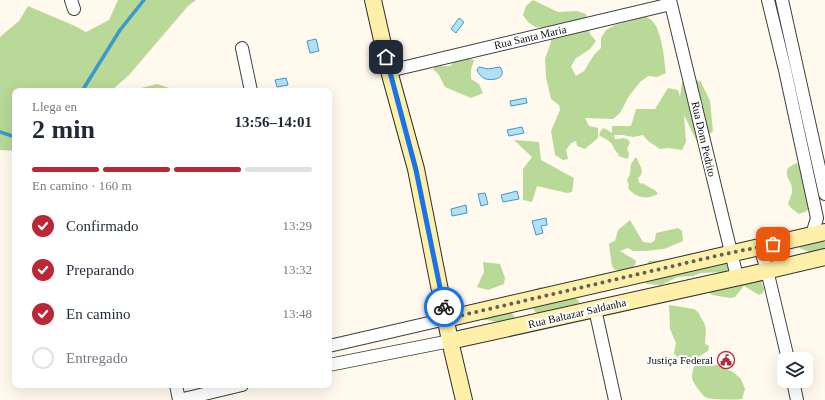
<!DOCTYPE html>
<html lang="es">
<head>
<meta charset="utf-8">
<style>
  :root { --surface:#fff; --page:#f2f2f3; --text:#1f2937; --muted:#747a83; --line:#e0e1e3; --accent:#bb2735 }
  body { margin:0; font-family:Georgia,serif; background:var(--page); color:var(--text); height:100vh; display:flex; flex-direction:column; font-size:15px; white-space:nowrap }
  * { box-sizing:border-box; margin:0 }
  p { font-size:13px; color:var(--muted) }
  .icon { flex:none; width:22px; height:22px; fill:none; stroke:currentColor; stroke-width:2; stroke-linecap:round; stroke-linejoin:round }
  .map { position:relative; flex:1; overflow:hidden }
  .panel { position:absolute; left:12px; top:88px; width:320px; height:300px; display:flex; flex-direction:column; background:var(--surface); border-radius:8px; box-shadow:0 4px 16px #0002 }
  .panel>* { flex:none }
  .buttons { position:absolute; left:777px; top:352px; display:grid; gap:8px }
  .buttons a { display:grid; place-items:center; width:36px; height:36px; border-radius:8px; background:var(--surface); box-shadow:0 4px 16px #0002; font-size:20px }
  .pin { position:absolute; display:grid; place-items:center; width:34px; height:34px; color:#fff; margin:-17px; border-radius:8px; box-shadow:0 2px 6px #0006 }
  .courier { position:absolute; display:grid; place-items:center; width:40px; height:40px; margin:-20px; border:3px solid #1a73e8; border-radius:50%; background:#fff; color:#222; box-shadow:0 1px 5px #0007 }
  .head em { font-style:normal; font-weight:700 }
  .head div { display:flex; flex-direction:column-reverse }
  .head { display:flex; align-items:center; justify-content:space-between; height:68px; padding:0 20px }
  h1 { font-size:26px; font-weight:700; line-height:30px }
  .bar { display:grid; grid-template-columns:repeat(4,1fr); gap:6px 4px; align-content:center; height:48px; padding:0 20px }
  .bar i { height:5px; border-radius:3px; background:var(--line) }
  .bar .current { background:var(--accent) }
  .bar p { grid-column:span 4 }
  ol { padding:0 20px; list-style:none }
  li { display:flex; align-items:center; gap:12px; height:44px }
  li p { margin-inline-start:auto }
  li .icon { padding:4px; border-radius:50%; background:var(--accent); color:#fff; stroke-width:4 }
  li:last-child { color:var(--muted) }
  li i { width:22px; height:22px; border:2px solid var(--line); border-radius:50% }
  .map>svg:first-child { display:block }
</style>
</head>
<body>
<div class="map">
<svg width="825" height="400" viewBox="0 0 825 400">
  <rect width="100%" height="100%" fill="#fffaed"/>
  <path fill="#b8d997" d="M 118,0 L 196,0 L 188,6 L 129,75 L 111,91 L 15,91 L 15,151 L 0,150 L 0,37 L 19,21 L 28,6 L 75,26 L 86,32 L 109,20 Z
    M 533,0 L 558,12 L 577,11 L 586,14 L 590,34 L 596,41 L 590,49 L 575,59 L 571,67 L 576,76 L 584,71 L 594,55 L 601,48 L 601,38 L 606,30 L 615,25 L 634,20 L 641,15 C 644,16 647,17 650,19 C 662,27 664,59 666,73 L 657,77 L 648,76 L 640,82 L 629,96 L 620,113 L 613,119 L 585,118 L 589,126 L 598,128 L 598,138 L 585,149 L 577,146 L 576,141 L 571,143 L 566,150 L 568,159 L 563,160 L 555,155 L 551,131 L 560,110 L 559,105 L 551,99 L 546,77 L 545,59 L 551,42 L 551,34 L 544,28 L 535,27 L 528,22 L 523,15 L 526,6 Z
    M 460,56 L 474,60 L 471,70 L 471,79 L 479,84 L 483,93 L 471,98 L 445,87 L 439,75 L 433,69 L 436,66 L 450,66 Z
    M 691,78 L 701,82 L 710,101 L 713,131 L 698,144 L 684,115 L 686,142 L 682,150 L 669,148 L 660,149 L 648,141 L 643,135 L 633,137 L 622,135 L 614,135 L 615,139 C 621,139 626,136 630,142 L 627,149 L 629,153 L 628,159 L 618,156 L 619,154 C 614,151 614,147 611,143 C 608,139 602,138 599,135 L 601,130 L 604,128 L 612,133 L 612,126 L 631,126 L 636,109 L 655,109 L 668,88 L 678,90 L 680,97 L 682,82 Z
    M 157,84 L 179,91 L 135,91 L 137,89 Z
    M 514,140 L 539,142 L 541,160 L 574,178 L 572,192 L 567,193 L 537,186 L 532,202 L 523,200 L 523,169 L 532,157 Z
    M 635,158 L 637,158 C 638,164 644,168 641,175 L 638,178 L 639,182 L 641,184 L 643,183 C 648,188 655,188 658,194 C 646,200 636,198 628,188 L 629,185 L 627,180 L 630,174 L 631,164 Z
    M 796,163 L 800,165 L 805,190 L 808,193 L 811,206 C 808,211 805,212 799,214 L 791,208 L 788,204 C 789,200 793,193 792,189 C 792,180 784,179 788,168 Z
    M 630,220 L 643,242 L 651,243 L 655,240 L 656,233 L 678,228 L 682,231 L 683,241 L 664,249 L 645,251 L 633,251 L 628,248 L 620,251 L 635,260 L 636,262 C 632,273 625,270 615,270 L 612,266 L 609,244 L 610,243 L 615,241 L 618,230 Z
    M 819,239 L 825,242 L 825,252 L 820,256 L 799,248 L 804,241 Z
    M 714,251 L 732,267 L 725,272 L 740,269 L 759,275 L 764,289 L 763,293 L 759,295 L 744,286 L 735,297 L 730,298 L 712,295 L 705,288 L 716,273 L 721,272 L 701,273 L 693,276 L 678,277 L 661,285 L 647,284 L 640,277 L 649,261 L 678,259 L 688,254 L 698,254 Z
    M 483,262 L 500,264 L 505,278 L 504,284 L 488,290 L 477,287 L 484,272 Z
    M 540,287 L 553,290 L 568,292 L 579,301 L 577,309 L 555,317 L 536,313 L 531,305 L 531,291 Z
    M 489,300 C 502,304 506,305 515,317 L 510,324 L 481,319 L 480,304 Z
    M 669,305 L 694,309 L 698,312 L 705,325 L 706,330 L 705,344 L 709,346 L 708,351 L 691,361 L 677,357 L 674,353 L 676,343 L 670,329 Z
    M 699,362 L 717,365 L 733,372 L 741,379 L 745,389 L 742,399 C 736,400 711,400 705,397 C 703,396 701,392 699,390 C 691,379 690,377 695,364 Z"/>
  <path fill="#b3e0f5" stroke="#3b99cb" d="M 459,18 L 464,22 L 456,33 L 451,29 Z
    M 316,39 L 319,51 L 310,53 L 307,41 Z
    M 479,67 L 488,69 L 500,67 C 508,78 493,81 486,79 C 482,78 478,73 477,70 Z
    M 286,78 L 288,85 L 277,87 L 275,80 Z
    M 526,98 L 527,103 L 511,106 L 510,101 Z
    M 522,127 L 524,133 L 509,136 L 507,130 Z
    M 517,191 L 519,199 L 503,202 L 501,195 Z
    M 485,193 L 488,204 L 481,206 L 478,194 Z
    M 466,205 L 467,213 L 452,216 L 451,209 Z
    M 546,218 L 547,225 L 541,226 L 543,233 L 536,235 L 532,221 Z"/>
  <g fill="none" stroke-linecap="round" stroke-linejoin="round">
    <path stroke="#3b99cb" stroke-width="3.5" d="M 82,91 L 120,30 L 144,0
      M 0,132 L 15,137"/>
    <g stroke="#404040" stroke-width="14">
      <path id="street" d="M 71,0 L 74,9
        M 670,0 L 737,277
        M 768,0 L 785,70 L 817,218 L 812,235
        M 782,0 L 825,194
        M 242,48 L 251,91
        M 389,71 L 671,4
        M 760,247 L 767,270 L 788,359
        M 595,309 L 615,400
        M 329,346 L 446,319
        M 329,365 L 450,341
        M 793,381 L 797,400
        M 176,385 L 179,400
        M 179,400 L 242,385"/>
    </g>
    <g stroke="#2f2f2f" stroke-width="18">
      <path id="secondary" d="M 373,0 L 389,71 L 416,169 L 450,341 L 464,400
        M 446,319 L 825,232
        M 450,341 L 753,274 L 825,257"/>
    </g>
    <use href="#street" stroke="#fff" stroke-width="12"/>
    <use href="#secondary" stroke="#fef0a9" stroke-width="16"/>
  </g>
  <g fill="none" stroke-linecap="round" stroke-linejoin="round">
    <path stroke="#62605b" stroke-width="4" stroke-dasharray="0 7.2" d="M 444,307 L 446,319 L 716,256 L 773,244"/>
    <path stroke="#1a73e8" stroke-width="5" d="M 386,57 L 416,170 L 444,307"/>
  </g>
  <defs>
    <g id="civic-ring" transform="scale(0.9)"><circle r="9.5" fill="#fff" stroke="#bb2735" stroke-width="1.5"/><path d="M-.6-6.5H3V-4.5H.6V-3L4-1V1h2V6H-6V1h2V-1L-.6-3ZM-1.2 2.5V6h2.4V2.5Z" fill="#bb2735"/></g>
  </defs>
  <g fill-rule="evenodd">
    <use href="#civic-ring" x="726" y="360"/>
  </g>
  <g text-anchor="middle" stroke-width="4" stroke-linejoin="round" paint-order="stroke">
    <g font-size="11" fill="#0d0d0d" stroke="#fff">
      <text transform="translate(530 37) rotate(-13)" y="4">Rua Santa Maria</text>
      <text transform="translate(704 139) rotate(77)" y="4">Rua Dom Pedrito</text>
      <text transform="translate(577 313) rotate(-13)" y="4">Rua Baltazar Saldanha</text>
    </g>
    <g font-size="11" fill="#0d0d0d" stroke="#fff" text-anchor="end">
      <text x="713" y="364">Justiça Federal</text>
    </g>
  </g>
</svg>
<div class="buttons">
<a><svg class="icon" aria-label="layers" viewBox="0 0 24 24"><path d="M12 4l9 5-9 5-9-5zM3 14l9 5 9-5"/></svg></a>
</div>
<div class="pin" style="left:773px;top:244px;background:#ea580c"><svg class="icon" aria-label="bag" viewBox="0 0 24 24"><path d="M5 8h14l-1 12H6zM9 8a3 3 0 0 1 6 0"/></svg></div>
<div class="pin" style="left:386px;top:57px;background:#1f2937"><svg class="icon" aria-label="home" viewBox="0 0 24 24"><path d="M3 11l9-7 9 7M6 9v11h12V9"/></svg></div>
<div class="courier" style="left:444px;top:307px"><svg class="icon" aria-label="bike" viewBox="0 0 24 24"><circle cx="6" cy="16" r="4"/><circle cx="18" cy="16" r="4"/><path d="M6 16l4-8h5l3 8M10 8l3 8H6M13 5h3"/></svg></div>
<section class="panel">
<div class="head"><div><h1>2 min</h1><p>Llega en</p></div><em>13:56–14:01</em></div>
<div class="bar"><i class="current"></i><i class="current"></i><i class="current"></i><i></i><p>En camino · 160 m</p></div>
<ol>
<li><svg class="icon" aria-label="check" viewBox="0 0 24 24"><path d="M5 12l5 5 9-10"/></svg>Confirmado<p>13:29</p></li>
<li><svg class="icon" aria-label="check" viewBox="0 0 24 24"><path d="M5 12l5 5 9-10"/></svg>Preparando<p>13:32</p></li>
<li><svg class="icon" aria-label="check" viewBox="0 0 24 24"><path d="M5 12l5 5 9-10"/></svg>En camino<p>13:48</p></li>
<li><i></i>Entregado</li>
</ol>
</section>
</div>
</body>
</html>
